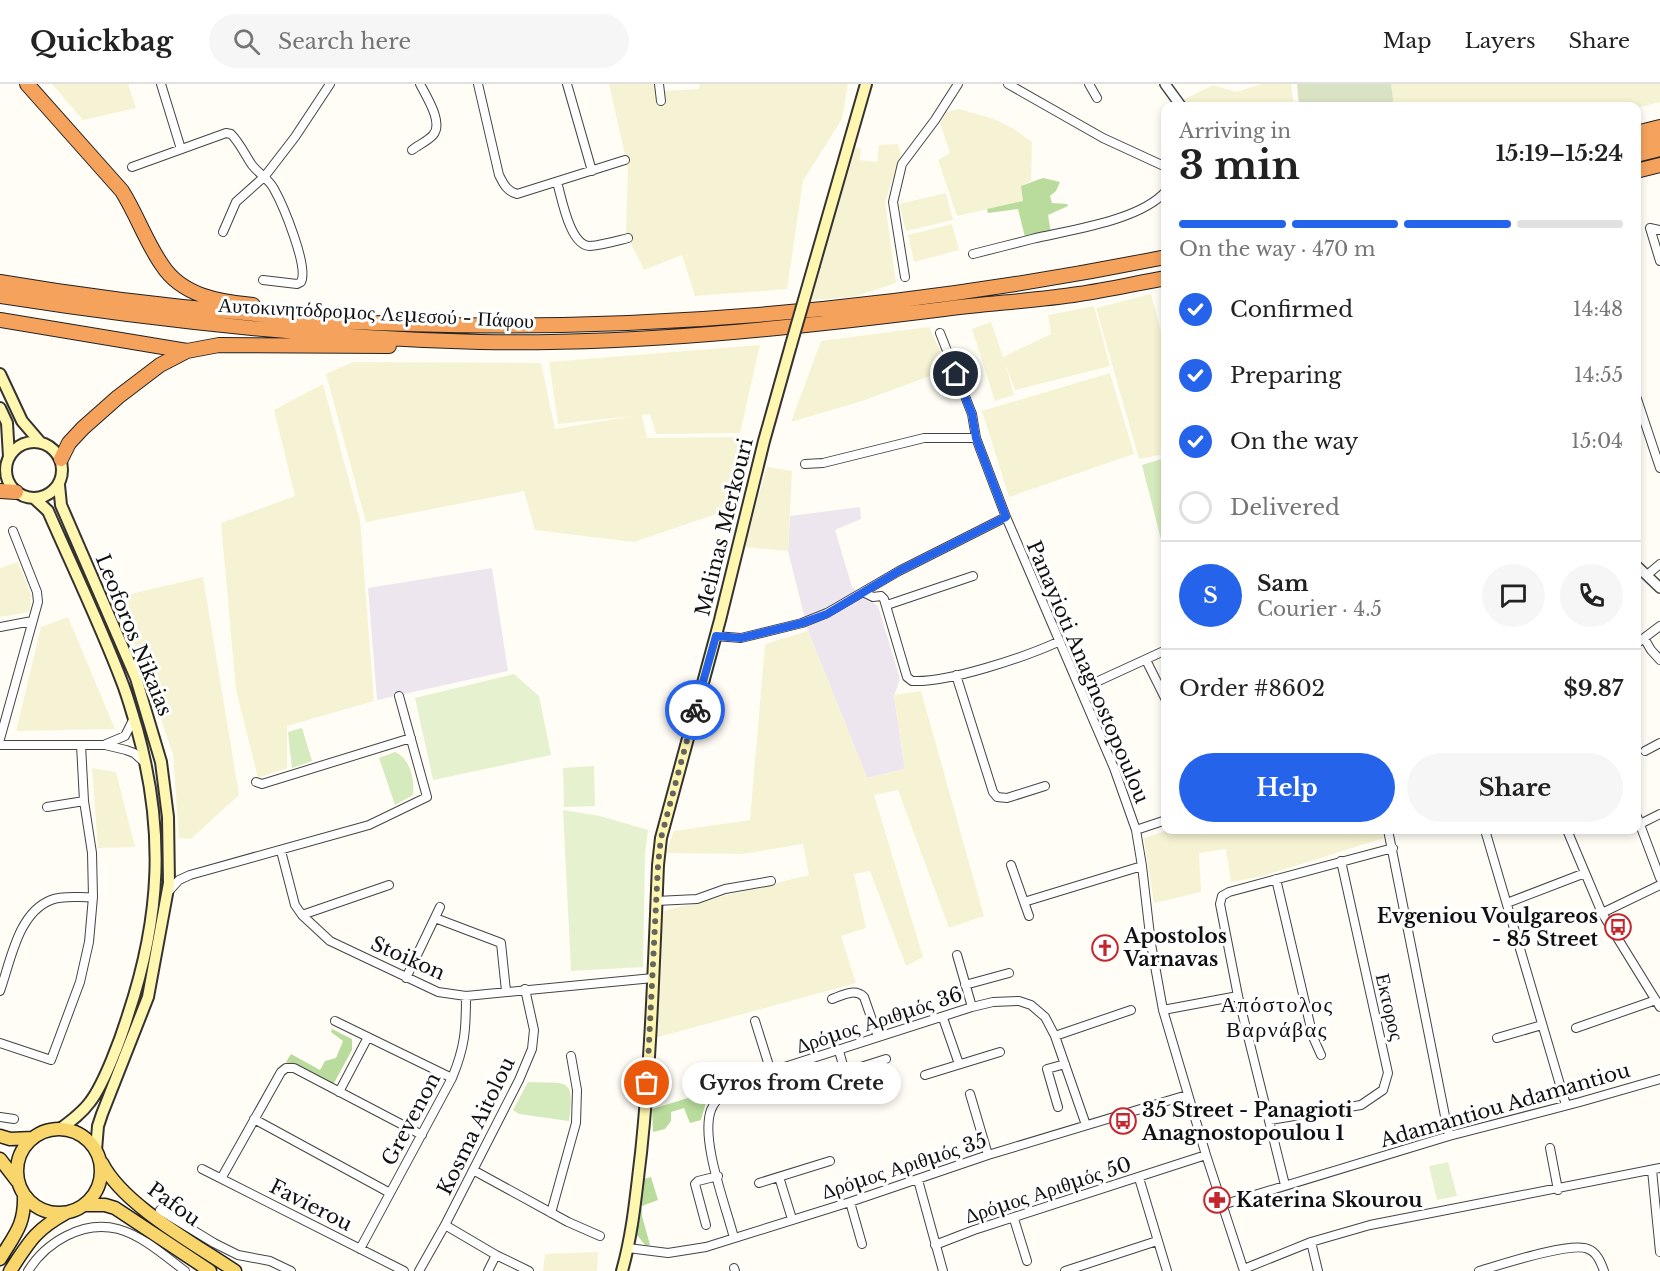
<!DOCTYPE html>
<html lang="en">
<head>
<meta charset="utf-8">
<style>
  :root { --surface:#fff; --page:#f6f6f6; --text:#222; --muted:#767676; --line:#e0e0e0; --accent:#2563eb }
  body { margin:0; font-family:"Libre Baskerville",serif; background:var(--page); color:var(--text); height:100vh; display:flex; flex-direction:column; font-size:22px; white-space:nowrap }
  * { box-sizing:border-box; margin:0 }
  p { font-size:20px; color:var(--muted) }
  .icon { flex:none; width:33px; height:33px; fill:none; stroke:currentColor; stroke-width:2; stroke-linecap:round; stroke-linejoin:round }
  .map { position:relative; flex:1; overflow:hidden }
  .panel { position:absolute; left:1161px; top:18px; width:480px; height:732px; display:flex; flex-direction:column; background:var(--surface); border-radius:12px; box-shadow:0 3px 9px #0003 }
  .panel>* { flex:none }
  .pin { position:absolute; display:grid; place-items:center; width:51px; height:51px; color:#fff; margin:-26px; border:3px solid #fff; border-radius:50%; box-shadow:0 2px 6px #0007 }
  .courier { position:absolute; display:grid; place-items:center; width:60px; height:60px; margin:-30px; border:4px solid #2563eb; border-radius:50%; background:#fff; color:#222; box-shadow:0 2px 8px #0007 }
  .bubble { position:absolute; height:42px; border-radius:21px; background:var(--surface); box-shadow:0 3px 9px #0003; font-size:20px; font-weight:700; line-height:42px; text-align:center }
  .summary em { font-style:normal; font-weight:700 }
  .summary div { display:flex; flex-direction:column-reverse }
  .summary { display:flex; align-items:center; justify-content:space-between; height:102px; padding:0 18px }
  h1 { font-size:39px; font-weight:700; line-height:45px }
  .bar { display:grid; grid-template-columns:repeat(4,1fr); gap:9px 6px; align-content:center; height:72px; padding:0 18px }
  .bar i { height:8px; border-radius:4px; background:var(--line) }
  .bar .active { background:var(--accent) }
  .bar p { grid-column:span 4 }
  .line { display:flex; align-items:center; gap:15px; padding:0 18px; border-top:2px solid var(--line) }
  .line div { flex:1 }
  .round { display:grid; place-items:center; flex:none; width:63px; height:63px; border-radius:32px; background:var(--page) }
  ol { padding:0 18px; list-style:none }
  li { display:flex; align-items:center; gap:18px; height:66px }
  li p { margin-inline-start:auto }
  li .icon { padding:6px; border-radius:50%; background:var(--accent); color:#fff; stroke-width:4 }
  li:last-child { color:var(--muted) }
  li i { width:33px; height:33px; border:3px solid var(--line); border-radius:50% }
  .button { display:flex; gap:12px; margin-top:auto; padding:12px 18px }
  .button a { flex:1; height:69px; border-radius:36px; background:var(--accent); color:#fff; font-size:24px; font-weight:700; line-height:69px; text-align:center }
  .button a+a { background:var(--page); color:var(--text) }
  header { display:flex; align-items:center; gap:36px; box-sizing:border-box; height:84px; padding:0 30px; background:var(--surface); border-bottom:2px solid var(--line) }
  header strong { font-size:28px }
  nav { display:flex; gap:33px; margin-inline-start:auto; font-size:21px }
  .search { width:420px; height:54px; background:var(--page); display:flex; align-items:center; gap:15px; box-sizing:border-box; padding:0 21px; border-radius:33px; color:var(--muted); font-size:22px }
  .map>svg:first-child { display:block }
</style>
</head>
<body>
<header>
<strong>Quickbag</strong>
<div class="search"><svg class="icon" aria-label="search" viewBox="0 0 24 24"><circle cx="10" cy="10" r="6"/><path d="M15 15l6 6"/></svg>Search here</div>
<nav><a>Map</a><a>Layers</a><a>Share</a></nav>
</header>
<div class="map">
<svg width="1660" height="1187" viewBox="0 0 1660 1187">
  <rect width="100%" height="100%" fill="#fffdf5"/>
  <path fill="#eee6ef" d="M 860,423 L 861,435 L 835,446 L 852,503 L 878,522 L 900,595 L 894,612 L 905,685 L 867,694 L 808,547 L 788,467 L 790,432 Z
    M 492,484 L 508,587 L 377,616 L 368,504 Z"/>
  <path fill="#f6f3d4" d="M 52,0 L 128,0 L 136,24 L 83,36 Z
    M 609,0 L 661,0 L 663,7 L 699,5 L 700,0 L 848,0 L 842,35 L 803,97 L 787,205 L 695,212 L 682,171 L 644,186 L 626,149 L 628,85 Z
    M 1262,0 L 1291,0 L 1294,22 L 1184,22 L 1183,16 L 1213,1 L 1236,8 Z
    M 1391,0 L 1660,0 L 1660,18 L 1637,24 L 1636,22 L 1394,22 Z
    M 959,25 L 994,35 L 1014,45 L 1032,58 L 1031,97 L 1021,102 L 1023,117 L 957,132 L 938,76 L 950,69 L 940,39 L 947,28 Z
    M 898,60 L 901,71 L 885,118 L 896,199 L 854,213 L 811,216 L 855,63 L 861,65 L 860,76 L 877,78 L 879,61 Z
    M 946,109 L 953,136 L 906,147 L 899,120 Z
    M 952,140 L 959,166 L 914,178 L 908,151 Z
    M 1151,210 L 1165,263 L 1165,370 L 1139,375 L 1096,224 Z
    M 1094,222 L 1110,282 L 1015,306 L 1005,279 L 1014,311 L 995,317 L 972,245 L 991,238 L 1003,273 L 1051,250 L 1048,231 Z
    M 929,243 L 949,285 L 862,317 L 791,338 L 821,257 Z
    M 760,261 L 740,349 L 656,350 L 650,330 L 642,331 L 647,354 L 743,353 L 722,428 L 634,458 L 535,446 L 524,407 L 366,438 L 326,290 L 353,278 L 541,279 L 555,345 L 633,332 L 558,340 L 549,278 Z
    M 1110,289 L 1134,370 L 1009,413 L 982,327 Z
    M 323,300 L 360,436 L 374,617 L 287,642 L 287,684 L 258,694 L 236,606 L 221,439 L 295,412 L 274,326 Z
    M 767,383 L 792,387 L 788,467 L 744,463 Z
    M 18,478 L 31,511 L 30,528 L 0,533 L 0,484 Z
    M 203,493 L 239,711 L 191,755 L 179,754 L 173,670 L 118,513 Z
    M 68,533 L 115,645 L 16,647 L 41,543 Z
    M 808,547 L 867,694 L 905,685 L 894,611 L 921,607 L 984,832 L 949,844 L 898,706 L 874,711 L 923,873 L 906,882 L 870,787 L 854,790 L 866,844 L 841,852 L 856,899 L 655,954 L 663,827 L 809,791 L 803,760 L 743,770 L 666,769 L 674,747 L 750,736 L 765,560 Z
    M 92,684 L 116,688 L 135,763 L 98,764 Z
    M 1169,746 L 1381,746 L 1384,754 L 1263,792 L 1231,798 L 1226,765 L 1199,769 L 1201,808 L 1154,819 L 1144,754 Z
    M 598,1168 L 597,1187 L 543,1187 L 545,1170 Z"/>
  <path fill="#d5ebbd" d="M 1165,374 L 1166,374 L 1165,471 L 1142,381 Z
    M 302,644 L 312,677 L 292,684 L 288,648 Z
    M 395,668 C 410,674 415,696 413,711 L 395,721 L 379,674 Z
    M 528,998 C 568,1000 575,992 569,1037 L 519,1030 L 513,1026 Z"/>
  <path fill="#b9dc9c" d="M 1043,94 L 1060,98 L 1056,107 L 1050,112 L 1052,119 L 1067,120 L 1068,122 L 1048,131 L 1051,149 L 1025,153 L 1018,125 L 988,129 L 987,125 L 1023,117 L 1021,102 Z
    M 332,945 L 352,955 L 352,966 L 334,999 L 329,1001 L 286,978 L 291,970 L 320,986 L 325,977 L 336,974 L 343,957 L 331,948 Z
    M 718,1005 L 706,1018 L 701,1036 L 690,1039 L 684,1024 L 671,1028 L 671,1037 L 665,1045 L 653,1048 L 652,1025 Z
    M 651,1093 L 658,1116 L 642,1122 L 642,1132 L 650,1161 L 645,1161 L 637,1151 L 640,1107 L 644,1095 Z"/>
  <path fill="#d9e3c4" d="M 1297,0 L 1391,0 L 1394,22 L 1299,22 Z"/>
  <path fill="#e6f2cf" d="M 514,590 L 539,612 L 551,671 L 433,696 L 415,614 Z
    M 594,682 L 595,722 L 564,723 L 563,684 Z
    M 563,726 L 600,732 L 648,746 L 645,770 L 643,883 L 571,887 Z
    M 1448,1078 L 1457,1112 L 1437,1116 L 1429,1082 Z"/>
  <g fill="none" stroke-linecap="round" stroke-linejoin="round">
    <g stroke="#444" stroke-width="10">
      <path id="minor" d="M 161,0 L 181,65
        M 478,0 L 499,91 C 504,101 507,107 517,110 L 625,76
        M 567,0 L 592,87
        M 659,0 L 661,17
        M 1008,0 L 1103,54 L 1166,83
        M 1089,0 L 1097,14
        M 412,66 C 418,61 428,57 433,51 C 444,39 426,12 420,0
        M 132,83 L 226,49 L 231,50 C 240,59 245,71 252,81 C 259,90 269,95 274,105 C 283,121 309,183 301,198 L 297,200 L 263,196
        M 557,98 C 562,115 570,162 590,162 C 602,161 616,157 628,154
        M 1660,146 L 1650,144 L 1660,177
        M 223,148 L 236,118 L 265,92 L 295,53 L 330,0
        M 973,170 C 993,165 1012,160 1032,155 C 1069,146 1140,137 1166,107
        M 905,193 L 893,118 L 902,80 L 935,36 L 958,0
        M 940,249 L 972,330 L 976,354 L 1006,433 L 1114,684 L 1136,746 L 1142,782 L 1151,860 L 1163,926 L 1206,1071 L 1244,1187
        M 1636,312 L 1660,384
        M 805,380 L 823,379 L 924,354 L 976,354
        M 1647,491 L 1660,480
        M 863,508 L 873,513 L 881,512 L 884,515 L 907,593 L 912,597 C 948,599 1025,573 1058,558
        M 887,521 L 973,492
        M 0,543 L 32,537
        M 715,552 L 741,554 L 802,539 L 827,529 L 899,487 L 1006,433
        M 1644,554 L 1651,566 L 1660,576
        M 1636,560 L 1660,542
        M 1146,576 L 1166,616
        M 956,591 L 993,708 L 997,713 L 1007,714 L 1045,702
        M 1081,605 L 1166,566
        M 0,655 L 38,518 L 37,508 L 13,447
        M 106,660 L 125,652 L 134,634
        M 0,661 L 105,661 L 126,666 L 134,669 L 144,678
        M 1645,667 L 1660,659
        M 256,698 L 262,700 L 411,654
        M 47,723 L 84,717
        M 1636,730 L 1660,794
        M 1640,740 L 1660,730
        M 1136,746 L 1166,736
        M 1388,746 L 1449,1052
        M 1485,746 L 1566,1021
        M 1567,746 L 1602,829 L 1660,923
        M 281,767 L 295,821 L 302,831 L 330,857 L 438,908 L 466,912 L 653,894
        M 1011,781 L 1029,832
        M 1276,795 L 1313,953 L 1321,971
        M 169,807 L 179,796 L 190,791 L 369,741 L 427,713 L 399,612
        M 656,817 L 697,815 L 725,805 L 771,797
        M 1024,818 L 1142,782
        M 1507,819 L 1585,789
        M 1602,829 L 1660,801
        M 302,831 L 389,801
        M 435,834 L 501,859 L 506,907
        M 957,871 L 972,923
        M 406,894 L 440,823
        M 965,901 L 1009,889
        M 0,907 C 11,876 18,829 51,816 C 63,811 81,814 93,813
        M 832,915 C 843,911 855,904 864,913 L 878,953
        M 1163,926 L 1238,912
        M 943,934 L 959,980
        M 335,937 L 452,994
        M 755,937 L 771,988
        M 1576,944 L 1656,916
        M 1055,952 L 1131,926
        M 1497,954 L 1542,941
        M 0,959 L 51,976 L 80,898 L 89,858 L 93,813 L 92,769 L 84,717 L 81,661
        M 839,967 L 845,988 L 886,975
        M 925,991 L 1000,968
        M 339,1008 L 368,953
        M 970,1010 L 988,1071
        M 1058,1023 L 1047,985 L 1065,980
        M 0,1033 L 14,1035
        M 254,1035 L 390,1109
        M 1270,1036 L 1361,1021 L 1383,1006 L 1388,989 L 1341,777
        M 1550,1064 L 1558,1106
        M 202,1085 L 404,1187
        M 473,1086 L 568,1138 L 600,1152
        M 1652,1086 L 1660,1168
        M 222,1093 L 281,988 L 286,984 L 294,984 L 422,1051
        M 779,1093 L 792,1135
        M 1139,1094 L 1167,1187
        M 918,1096 L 943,1187
        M 759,1099 L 830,1077
        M 1285,1101 L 1238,912 L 1220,820 L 1222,812 L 1229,808 L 1393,764
        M 850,1118 L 862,1160
        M 1222,1121 L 1449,1052 L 1580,1018 L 1660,995
        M 160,1126 L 214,1159 L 238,1171 L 270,1177 L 291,1187
        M 551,1129 L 576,1039 L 577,1006 L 571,972
        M 1014,1135 L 1027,1177
        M 445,1141 L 496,1171 L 529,1187
        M 706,1141 L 695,1100 L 698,1097 L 718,1092
        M 734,1154 C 726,1122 700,1056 711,1026 C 717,1012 729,1005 741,997 L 972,923 L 993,918 L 1019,917 L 1031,921 L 1045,933 L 1055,952 L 1086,1041
        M 1311,1158 L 1318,1187
        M 935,1161 L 974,1146 L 1206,1071
        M 628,1164 L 668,1169 L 706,1163 L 850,1118 L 988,1071 L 1187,1011
        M 360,1165 L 452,994 C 465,963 466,946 466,912
        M 734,1184 L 735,1187
        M 1244,1185 L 1311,1158 L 1370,1141 L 1660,1084
        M 28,1187 C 46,1158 83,1136 118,1145 C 143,1152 165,1172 185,1187
        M 419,1187 L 445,1141 L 519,996 L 532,965 L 534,946 L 525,905
        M 488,1187 L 496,1171
        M 1065,1187 L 1157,1157
        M 1479,1187 C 1500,1181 1571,1157 1588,1165 C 1597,1168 1601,1179 1604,1187"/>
    </g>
    <g stroke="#444" stroke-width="12">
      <path id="tertiary" d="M 1165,0 L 1181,22
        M 1636,481 L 1660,504"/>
    </g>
    <g stroke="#333" stroke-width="14">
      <path id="secondary" d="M 814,181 L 866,0
        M 0,290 L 22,337 L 40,358
        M 0,324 L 7,339 L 9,373
        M6 386a28 28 0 1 1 56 0a28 28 0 1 1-56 0Z
        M 59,401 L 61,421 L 136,594 L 161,678 L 168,733 L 169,799 L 148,913 L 102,1030 L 98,1042 L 96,1066
        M 34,414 L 48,427 C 73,484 100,540 122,598 C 128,613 132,629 137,645 C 165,746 161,832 128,931 C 121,954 104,1000 90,1018 C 82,1029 71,1037 60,1045
        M 622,1187 C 633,1148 636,1109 641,1069 C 651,974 654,877 658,781 L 661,754 L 720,536 L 764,357 L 791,261"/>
    </g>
    <g stroke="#222" stroke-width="15">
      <path id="primary" d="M17 1087a42 42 0 1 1 84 0a42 42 0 1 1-84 0Z
        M 0,1052 L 10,1055 L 33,1054
        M 0,1075 L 17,1097
        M 102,1079 C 123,1121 195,1160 235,1187
        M 84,1121 L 105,1121 L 115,1124 L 210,1187
        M 0,1175 C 15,1150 25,1141 24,1111
        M 10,1187 C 29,1158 35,1146 66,1129"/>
    </g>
    <g stroke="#222" stroke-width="16">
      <path id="motorway" d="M 27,0 L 122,107 C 137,131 146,158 162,181 C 182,212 220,218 253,221
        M 1636,49 L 1660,43
        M 1636,61 L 1660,55
        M 1636,71 L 1660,65
        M 1636,87 L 1660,81
        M 0,198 C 82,212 163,222 245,229 C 275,232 304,236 333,237 C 611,252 893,228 1166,173
        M 0,212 C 159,237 320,254 480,258 C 635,261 791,244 944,225 C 989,219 1034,217 1079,210 C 1108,206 1137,199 1166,194
        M 0,236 L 187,267
        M 61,375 L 69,359 L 83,344 L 118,313 L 160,281 L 187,267 L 219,261 L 389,262
        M 0,407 L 16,408"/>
    </g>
    <use href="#minor" stroke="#fff" stroke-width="8"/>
    <use href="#tertiary" stroke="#fff" stroke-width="9"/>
    <use href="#secondary" stroke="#fff6b0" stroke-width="10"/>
    <use href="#primary" stroke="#f9d66b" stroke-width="12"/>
    <use href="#motorway" stroke="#f5a25d" stroke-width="14"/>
    <g stroke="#333" stroke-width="14" stroke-linecap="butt">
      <path id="secondary-bridge" d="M 791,261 L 814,181"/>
    </g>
    <use href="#secondary-bridge" stroke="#fff6b0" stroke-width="10"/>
  </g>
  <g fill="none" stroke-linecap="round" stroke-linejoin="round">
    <path stroke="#646461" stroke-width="6" stroke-dasharray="0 10.8" d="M 647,999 L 658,781 L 661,754 L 695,626"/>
    <path stroke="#2563eb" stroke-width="8" d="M 695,626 L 716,552 L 741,554 L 802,539 L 827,530 L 899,487 L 1006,433 L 976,354 L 972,330 L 956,290"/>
  </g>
  <defs>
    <g id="bus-ring" transform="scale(1.35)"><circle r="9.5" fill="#fff" stroke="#c4262e" stroke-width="1.5"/><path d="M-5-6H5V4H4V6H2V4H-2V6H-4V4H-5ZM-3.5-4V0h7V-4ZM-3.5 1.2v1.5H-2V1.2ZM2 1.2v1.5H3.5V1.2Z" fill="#c4262e"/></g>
    <g id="church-ring" transform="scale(1.35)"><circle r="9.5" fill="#fff" stroke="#c4262e" stroke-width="1.5"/><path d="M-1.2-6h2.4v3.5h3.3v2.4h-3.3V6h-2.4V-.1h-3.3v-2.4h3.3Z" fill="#c4262e"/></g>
    <g id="pharmacy-ring" transform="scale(1.35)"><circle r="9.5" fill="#fff" stroke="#c4262e" stroke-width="1.5"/><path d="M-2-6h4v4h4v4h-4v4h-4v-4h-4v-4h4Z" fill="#c4262e"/></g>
  </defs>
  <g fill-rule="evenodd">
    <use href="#bus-ring" x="1618" y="843"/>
    <use href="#church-ring" x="1105" y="864"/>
    <use href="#bus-ring" x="1123" y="1037"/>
    <use href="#pharmacy-ring" x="1217" y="1116"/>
  </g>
  <g text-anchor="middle" stroke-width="6" stroke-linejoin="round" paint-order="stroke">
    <g font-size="20" fill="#111" stroke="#fff">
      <text transform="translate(376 229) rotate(3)" y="7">Αυτοκινητόδρομος Λεμεσού - Πάφου</text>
      <text transform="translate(724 443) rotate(-76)" y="7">Melinas Merkouri</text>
      <text transform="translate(134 551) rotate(68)" y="7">Leoforos Nikaias</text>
      <text transform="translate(1088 588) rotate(67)" y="7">Panayioti Anagnostopoulou</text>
      <text transform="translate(408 874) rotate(24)" y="7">Stoikon</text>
      <text transform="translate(1390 923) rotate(77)" y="7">Εκτορος</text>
      <text transform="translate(879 936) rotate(-18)" y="7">Δρόμος Αριθμός 36</text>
      <text transform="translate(1505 1021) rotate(-16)" y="7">Adamantiou Adamantiou</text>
      <text transform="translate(411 1035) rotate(-62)" y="7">Grevenon</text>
      <text transform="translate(476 1042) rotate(-64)" y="7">Kosma Aitolou</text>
      <text transform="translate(904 1082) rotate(-18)" y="7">Δρόμος Αριθμός 35</text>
      <text transform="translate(1048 1106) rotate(-18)" y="7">Δρόμος Αριθμός 50</text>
      <text transform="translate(174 1120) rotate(36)" y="7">Pafou</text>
      <text transform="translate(311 1121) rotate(27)" y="7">Favierou</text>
    </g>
    <g font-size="20" font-weight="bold" fill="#111" stroke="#fff" text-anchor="start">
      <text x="1598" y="839" text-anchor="end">Evgeniou Voulgareos<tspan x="1598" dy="23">- 85 Street</tspan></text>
      <text x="1124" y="859">Apostolos<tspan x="1124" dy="23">Varnavas</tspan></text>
      <text x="1142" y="1033">35 Street - Panagioti<tspan x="1142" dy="23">Anagnostopoulou 1</tspan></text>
      <text x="1236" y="1123">Katerina Skourou</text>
    </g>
    <g font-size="22" letter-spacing="1.5" fill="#111" stroke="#fff">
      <text x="1277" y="928">Απόστολος<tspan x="1277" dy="25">Βαρνάβας</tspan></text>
    </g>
  </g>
</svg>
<div class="pin" style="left:647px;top:999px;background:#ea580c"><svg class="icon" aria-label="bag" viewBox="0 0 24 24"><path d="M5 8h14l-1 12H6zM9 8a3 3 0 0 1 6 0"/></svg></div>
<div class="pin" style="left:956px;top:290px;background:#1f2937"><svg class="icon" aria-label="home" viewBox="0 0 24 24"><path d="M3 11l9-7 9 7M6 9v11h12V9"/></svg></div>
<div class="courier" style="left:695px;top:626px"><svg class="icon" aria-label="bike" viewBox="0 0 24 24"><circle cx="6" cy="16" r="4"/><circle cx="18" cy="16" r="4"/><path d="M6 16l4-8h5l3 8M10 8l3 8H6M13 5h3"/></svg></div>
<div class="bubble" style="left:682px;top:978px;width:219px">Gyros from Crete</div>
<section class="panel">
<div class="summary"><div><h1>3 min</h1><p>Arriving in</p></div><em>15:19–15:24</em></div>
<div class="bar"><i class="active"></i><i class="active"></i><i class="active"></i><i></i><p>On the way · 470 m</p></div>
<ol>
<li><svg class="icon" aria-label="check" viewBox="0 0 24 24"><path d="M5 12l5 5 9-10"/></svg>Confirmed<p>14:48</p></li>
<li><svg class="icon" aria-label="check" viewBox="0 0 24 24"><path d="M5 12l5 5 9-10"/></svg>Preparing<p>14:55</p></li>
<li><svg class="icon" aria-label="check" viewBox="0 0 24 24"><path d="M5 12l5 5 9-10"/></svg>On the way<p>15:04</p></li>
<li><i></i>Delivered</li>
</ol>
<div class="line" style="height:108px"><b class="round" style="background:var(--accent);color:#fff">S</b><div><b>Sam</b><p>Courier · 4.5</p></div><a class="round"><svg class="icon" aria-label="chat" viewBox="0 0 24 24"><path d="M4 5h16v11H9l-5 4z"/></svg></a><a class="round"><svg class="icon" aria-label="phone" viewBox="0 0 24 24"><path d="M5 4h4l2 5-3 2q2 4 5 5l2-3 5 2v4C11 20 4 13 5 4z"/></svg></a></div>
<div class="line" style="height:78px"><div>Order #8602</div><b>$9.87</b></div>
<div class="button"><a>Help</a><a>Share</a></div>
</section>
</div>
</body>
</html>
